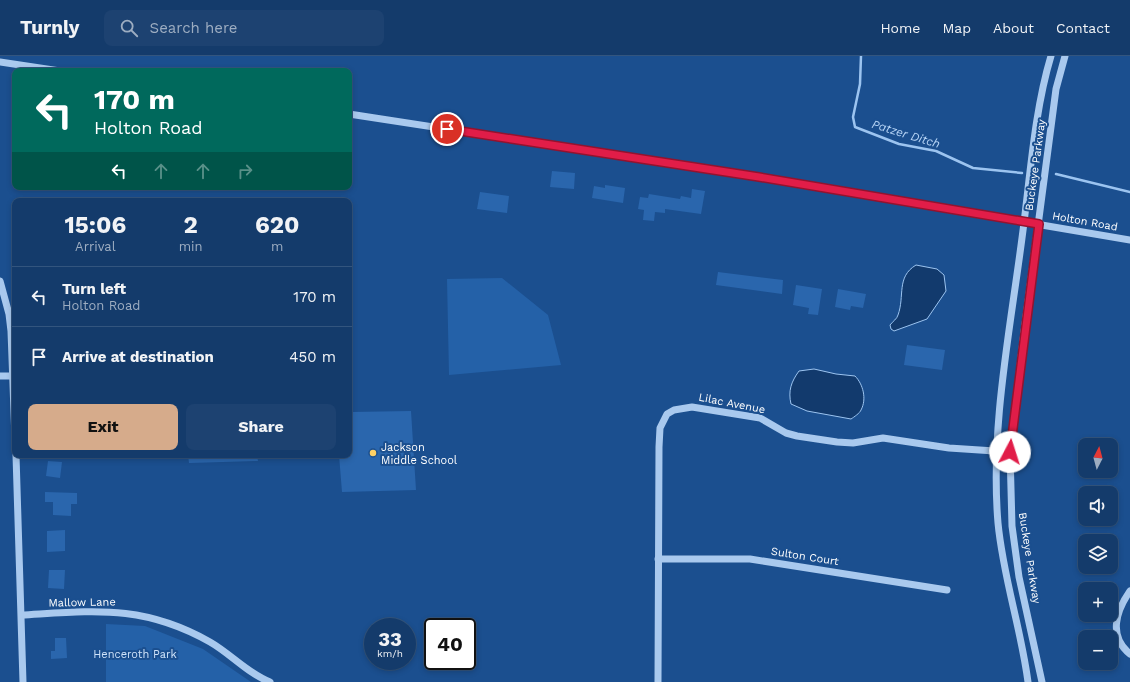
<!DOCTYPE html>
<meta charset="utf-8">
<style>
:root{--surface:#143b6b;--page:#1d4271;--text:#f1f3f6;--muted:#9dadc1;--line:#33557e;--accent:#d6ab8b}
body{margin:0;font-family:"Work Sans",sans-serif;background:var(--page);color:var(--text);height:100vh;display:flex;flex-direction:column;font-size:15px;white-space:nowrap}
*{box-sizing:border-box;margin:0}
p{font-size:13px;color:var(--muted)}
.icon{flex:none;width:22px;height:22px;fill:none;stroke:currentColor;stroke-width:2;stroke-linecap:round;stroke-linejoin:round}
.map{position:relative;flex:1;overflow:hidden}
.drawer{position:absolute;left:12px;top:142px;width:340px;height:260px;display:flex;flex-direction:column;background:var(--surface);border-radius:8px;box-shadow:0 2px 6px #0003,0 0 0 1px var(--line)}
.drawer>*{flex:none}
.hud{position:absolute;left:12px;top:12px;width:340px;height:122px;border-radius:8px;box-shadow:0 2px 6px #0003,0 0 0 1px var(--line);background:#00695c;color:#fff;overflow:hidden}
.needle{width:26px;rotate:6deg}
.controls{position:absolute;left:1078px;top:382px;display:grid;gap:8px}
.controls a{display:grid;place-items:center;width:40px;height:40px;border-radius:8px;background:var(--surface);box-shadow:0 2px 6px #0003,0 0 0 1px var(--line);font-size:20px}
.speed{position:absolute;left:364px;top:562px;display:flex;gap:8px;font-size:20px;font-weight:700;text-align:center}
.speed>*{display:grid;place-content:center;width:52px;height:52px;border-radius:50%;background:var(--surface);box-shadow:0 2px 6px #0003,0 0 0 1px var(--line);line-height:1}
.speed small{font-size:10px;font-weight:400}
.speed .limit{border:2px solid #111;border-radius:6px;background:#fff;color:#111}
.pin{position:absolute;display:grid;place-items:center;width:34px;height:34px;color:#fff;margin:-17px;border:2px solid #fff;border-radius:50%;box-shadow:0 1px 4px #0007}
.me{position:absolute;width:44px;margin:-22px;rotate:5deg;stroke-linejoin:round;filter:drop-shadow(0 0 3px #0008)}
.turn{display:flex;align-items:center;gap:14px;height:84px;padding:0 16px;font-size:18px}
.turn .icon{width:52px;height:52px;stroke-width:2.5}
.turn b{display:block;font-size:28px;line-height:34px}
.lanes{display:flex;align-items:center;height:38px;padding:0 16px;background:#0003;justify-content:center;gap:20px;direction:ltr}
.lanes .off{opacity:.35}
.eta{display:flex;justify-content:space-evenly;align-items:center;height:68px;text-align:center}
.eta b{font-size:24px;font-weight:700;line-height:28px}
.primary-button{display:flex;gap:8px;margin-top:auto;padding:8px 16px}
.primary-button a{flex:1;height:46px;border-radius:8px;background:var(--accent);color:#111;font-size:16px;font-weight:700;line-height:46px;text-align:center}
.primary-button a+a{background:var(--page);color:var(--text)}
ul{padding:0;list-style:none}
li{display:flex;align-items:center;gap:12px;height:60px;padding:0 16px;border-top:1px solid var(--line)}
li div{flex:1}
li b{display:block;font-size:15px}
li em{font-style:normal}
header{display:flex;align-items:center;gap:24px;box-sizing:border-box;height:56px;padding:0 20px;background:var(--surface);border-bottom:1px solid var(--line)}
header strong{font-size:19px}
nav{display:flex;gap:22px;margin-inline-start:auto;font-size:14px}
.search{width:280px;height:36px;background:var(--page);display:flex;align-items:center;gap:10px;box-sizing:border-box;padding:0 14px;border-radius:8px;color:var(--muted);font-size:15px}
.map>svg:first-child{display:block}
.green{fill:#2461a8}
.water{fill:#123a6d;stroke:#9cc4f0}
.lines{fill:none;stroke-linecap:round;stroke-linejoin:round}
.stream{stroke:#9cc4f0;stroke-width:2.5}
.building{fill:#2a66ad}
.minor{stroke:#a9c9ee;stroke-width:7}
.route-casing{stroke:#92132f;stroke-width:10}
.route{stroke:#e11d48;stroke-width:7}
.poi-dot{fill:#ffd166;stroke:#1b4f8f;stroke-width:1.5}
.labels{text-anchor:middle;stroke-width:4;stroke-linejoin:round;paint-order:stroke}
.street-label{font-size:11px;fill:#fff;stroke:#1b4f8f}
.poi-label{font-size:11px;fill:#fff;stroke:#1b4f8f;text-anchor:start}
.park-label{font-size:11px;fill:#cfe3fa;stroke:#1b4f8f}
.water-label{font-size:12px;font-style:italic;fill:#b5d3f5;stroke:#1b4f8f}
</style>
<header>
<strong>Turnly</strong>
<div class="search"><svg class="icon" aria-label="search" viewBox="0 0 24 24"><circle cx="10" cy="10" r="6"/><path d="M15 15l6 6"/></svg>Search here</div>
<nav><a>Home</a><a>Map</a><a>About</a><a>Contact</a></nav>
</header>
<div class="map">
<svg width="1130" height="626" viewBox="0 0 1130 626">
<rect width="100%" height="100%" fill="#1b4f8f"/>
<path class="green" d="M 502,222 L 548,259 L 561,309 L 449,319 L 447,223 Z
M 106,568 L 145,570 L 203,593 L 251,626 L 106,626 Z"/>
<path class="water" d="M 916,209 L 937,213 L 944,219 L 946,235 L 927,263 L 894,275 L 891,273 L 890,269 C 893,265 897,263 898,259 C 905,240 896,221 916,209 Z
M 814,313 L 836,318 L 855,320 C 863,328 867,343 861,354 C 860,357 854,361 851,363 L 807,355 L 791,348 C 788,335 791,326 799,315 Z"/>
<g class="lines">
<path class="stream" d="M 861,0 L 860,28 L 853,61 L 855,71 L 899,88 L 936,95 L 973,112 L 1022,117
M 1056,118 L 1130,136"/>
</g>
<path class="building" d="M 552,115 L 575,117 L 574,133 L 550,131 Z
M 605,129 L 625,132 L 623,147 L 592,142 L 594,130 L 605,132 Z
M 692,133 L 705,135 L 701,158 L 665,153 L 665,157 L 655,156 L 654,165 L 643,164 L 644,154 L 638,153 L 640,141 L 648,142 L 649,138 L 680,143 L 681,140 L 691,142 Z
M 480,136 L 509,140 L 507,157 L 477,153 Z
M 718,216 L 783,224 L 782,238 L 716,229 Z
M 796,229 L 822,233 L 818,259 L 808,258 L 809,252 L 793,249 Z
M 838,233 L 866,238 L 863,252 L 851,250 L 850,254 L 835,251 Z
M 907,289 L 945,294 L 942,314 L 904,309 Z
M 411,355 L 416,434 L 342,436 L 339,399 L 349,399 L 349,367 L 351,367 L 351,356 Z
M 188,399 L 257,399 L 258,405 L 189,407 Z
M 48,405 L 62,406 L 60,422 L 46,420 Z
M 45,436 L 77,437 L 77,448 L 71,448 L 71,460 L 53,459 L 53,446 L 45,446 Z
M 65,474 L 65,495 L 47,496 L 47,475 Z
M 49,514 L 65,514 L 64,533 L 48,532 Z
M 55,582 L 66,582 L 67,602 L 51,603 L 51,595 L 55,595 Z"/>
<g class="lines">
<path class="minor" d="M 0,6 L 60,15
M 349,58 L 759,121 L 1130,184
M 0,225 L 9,258 L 11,275 L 15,383
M 0,320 L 13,320
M 16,399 L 23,626
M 658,503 L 750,503 L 947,534
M 1130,535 C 1116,555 1108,580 1130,598
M 21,559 C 94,555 143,548 210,586 C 231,598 247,617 270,626
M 658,626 L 659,391 L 660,372 L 667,358 L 674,354 L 692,351 L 760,362 L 786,377 L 797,380 L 837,386 L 853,387 L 883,382 L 949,392 L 1010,396
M 1028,626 C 1021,572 1003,521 998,467 C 990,373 1010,275 1022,182 C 1030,124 1034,56 1051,0
M 1042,626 L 1019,521 L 1012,470 L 1010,396 L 1024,276 L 1056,33 L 1065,0"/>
</g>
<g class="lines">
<defs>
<path id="route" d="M 447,73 L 759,121 L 1039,168 L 1010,396"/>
</defs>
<use href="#route" class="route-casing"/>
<use href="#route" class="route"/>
</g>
<circle class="poi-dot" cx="373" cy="397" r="4"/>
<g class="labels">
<g class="street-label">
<text transform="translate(1035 109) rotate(-82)" y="4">Buckeye Parkway</text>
<text transform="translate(1085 165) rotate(10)" y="4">Holton Road</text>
<text transform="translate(732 347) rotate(11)" y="4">Lilac Avenue</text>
<text transform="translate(805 500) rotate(9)" y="4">Sulton Court</text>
<text transform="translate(1030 502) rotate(81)" y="4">Buckeye Parkway</text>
<text transform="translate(82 546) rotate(-1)" y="4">Mallow Lane</text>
</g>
<g class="poi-label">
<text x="381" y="395">Jackson<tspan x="381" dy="13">Middle School</tspan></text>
</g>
<g class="park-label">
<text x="135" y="602">Henceroth Park</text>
</g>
<g class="water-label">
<text transform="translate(906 78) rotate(17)" y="4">Patzer Ditch</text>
</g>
</g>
</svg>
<div class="controls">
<a><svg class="needle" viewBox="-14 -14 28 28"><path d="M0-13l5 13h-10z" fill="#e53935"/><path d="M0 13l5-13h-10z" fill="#9dadc1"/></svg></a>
<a><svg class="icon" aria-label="sound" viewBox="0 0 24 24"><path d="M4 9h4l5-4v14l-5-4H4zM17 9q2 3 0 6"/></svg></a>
<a><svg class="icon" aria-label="layers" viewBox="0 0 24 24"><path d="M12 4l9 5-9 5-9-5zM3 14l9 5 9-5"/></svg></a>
<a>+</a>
<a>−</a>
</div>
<div class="speed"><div>33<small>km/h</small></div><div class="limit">40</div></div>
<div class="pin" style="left:447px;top:73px;background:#d93025"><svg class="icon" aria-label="arrive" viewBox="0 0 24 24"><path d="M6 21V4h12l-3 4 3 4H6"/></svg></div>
<svg class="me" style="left:1010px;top:396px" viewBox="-20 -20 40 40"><circle r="19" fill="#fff"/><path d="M0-13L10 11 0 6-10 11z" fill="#e11d48"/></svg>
<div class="hud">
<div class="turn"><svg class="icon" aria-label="left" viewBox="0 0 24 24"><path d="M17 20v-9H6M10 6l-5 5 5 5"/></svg><div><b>170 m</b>Holton Road</div></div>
<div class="lanes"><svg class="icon" aria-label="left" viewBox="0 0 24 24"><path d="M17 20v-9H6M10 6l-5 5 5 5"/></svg><svg class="icon off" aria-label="ahead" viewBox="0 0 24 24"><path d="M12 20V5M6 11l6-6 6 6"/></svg><svg class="icon off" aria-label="ahead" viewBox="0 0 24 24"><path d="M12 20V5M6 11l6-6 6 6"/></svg><svg class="icon off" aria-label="right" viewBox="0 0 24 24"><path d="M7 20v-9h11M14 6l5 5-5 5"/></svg></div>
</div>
<section class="drawer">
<div class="eta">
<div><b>15:06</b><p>Arrival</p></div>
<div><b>2</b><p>min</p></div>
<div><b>620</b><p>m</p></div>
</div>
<ul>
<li><svg class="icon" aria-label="left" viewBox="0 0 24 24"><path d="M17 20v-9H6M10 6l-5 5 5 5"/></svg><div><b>Turn left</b><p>Holton Road</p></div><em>170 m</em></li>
<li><svg class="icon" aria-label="arrive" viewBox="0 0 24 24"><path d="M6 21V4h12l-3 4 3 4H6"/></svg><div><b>Arrive at destination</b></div><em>450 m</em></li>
</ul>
<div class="primary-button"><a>Exit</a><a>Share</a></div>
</section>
</div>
